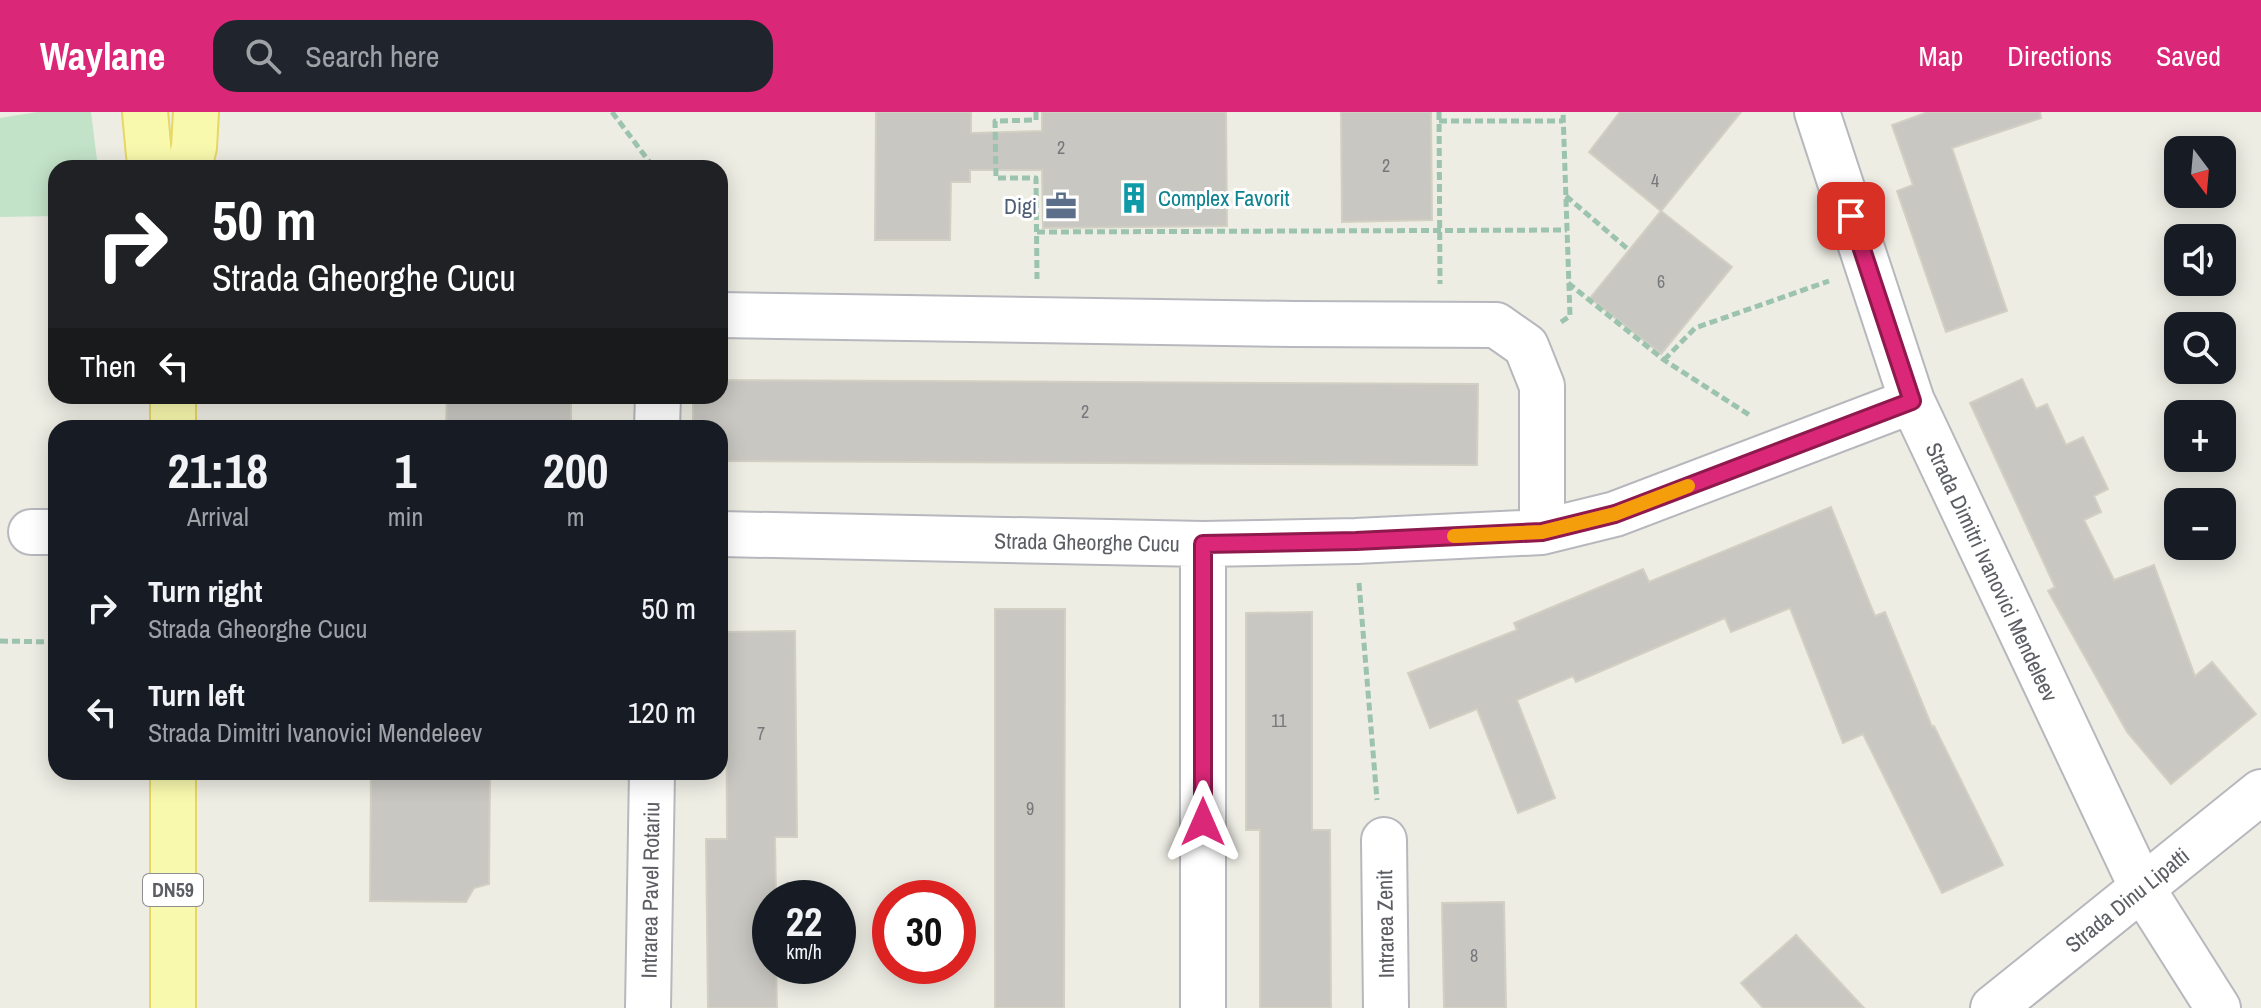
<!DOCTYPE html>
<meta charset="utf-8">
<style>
:root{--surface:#171b24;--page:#20242c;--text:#f1f3f6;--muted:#9ea1a6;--accent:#db2777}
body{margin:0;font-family:"Archivo Narrow",sans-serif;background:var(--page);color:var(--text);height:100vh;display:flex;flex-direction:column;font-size:30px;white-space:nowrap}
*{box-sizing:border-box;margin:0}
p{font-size:26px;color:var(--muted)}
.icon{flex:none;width:44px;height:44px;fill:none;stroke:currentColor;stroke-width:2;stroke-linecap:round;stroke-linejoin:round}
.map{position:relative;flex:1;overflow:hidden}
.sheet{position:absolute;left:48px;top:308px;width:680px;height:360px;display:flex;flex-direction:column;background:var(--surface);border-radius:24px;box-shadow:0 4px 20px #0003}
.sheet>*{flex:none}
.banner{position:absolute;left:48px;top:48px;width:680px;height:244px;border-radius:24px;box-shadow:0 4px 20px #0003;background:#202124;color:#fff;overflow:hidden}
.needle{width:52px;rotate:164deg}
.fabs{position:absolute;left:2164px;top:24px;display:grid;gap:16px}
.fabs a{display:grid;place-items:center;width:72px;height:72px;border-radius:16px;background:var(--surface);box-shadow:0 4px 20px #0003;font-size:40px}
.speed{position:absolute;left:752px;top:768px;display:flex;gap:16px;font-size:40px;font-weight:700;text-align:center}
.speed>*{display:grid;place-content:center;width:104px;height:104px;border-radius:50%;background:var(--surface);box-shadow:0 4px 20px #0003;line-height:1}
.speed small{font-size:20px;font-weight:400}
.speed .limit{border:12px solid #d22;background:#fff;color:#111}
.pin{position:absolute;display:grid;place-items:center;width:68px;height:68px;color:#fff;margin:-34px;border-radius:16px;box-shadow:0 4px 12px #0006}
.me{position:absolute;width:88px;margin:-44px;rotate:0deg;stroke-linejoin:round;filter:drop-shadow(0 0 6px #0008)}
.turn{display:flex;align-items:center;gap:28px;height:168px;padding:0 32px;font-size:36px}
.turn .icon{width:104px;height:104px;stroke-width:2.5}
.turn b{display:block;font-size:56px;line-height:68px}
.then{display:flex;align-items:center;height:76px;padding:0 32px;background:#0003;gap:16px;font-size:30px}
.eta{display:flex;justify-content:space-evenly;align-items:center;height:136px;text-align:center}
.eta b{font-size:48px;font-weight:700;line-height:56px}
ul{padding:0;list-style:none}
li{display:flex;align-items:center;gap:24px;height:104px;padding:0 32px}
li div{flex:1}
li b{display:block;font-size:30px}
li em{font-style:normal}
header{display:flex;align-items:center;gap:48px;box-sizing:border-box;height:112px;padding:0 40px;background:var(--accent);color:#fff}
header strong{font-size:38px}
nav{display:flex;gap:44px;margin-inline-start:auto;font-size:28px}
.search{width:560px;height:72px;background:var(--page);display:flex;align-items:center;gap:20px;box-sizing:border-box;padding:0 28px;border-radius:24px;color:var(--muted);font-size:30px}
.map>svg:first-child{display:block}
.green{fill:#c3e3c8}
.building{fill:#c9c7c2;stroke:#d2d0c3;stroke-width:2}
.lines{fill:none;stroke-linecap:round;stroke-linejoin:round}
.minor-casing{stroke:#b7b8bd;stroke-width:48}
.major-casing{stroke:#e7d764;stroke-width:48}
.path{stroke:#9cc3ae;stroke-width:5;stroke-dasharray:8 4;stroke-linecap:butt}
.minor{stroke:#fff;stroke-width:44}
.major{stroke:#f9f9ae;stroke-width:44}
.route-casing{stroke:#8e194d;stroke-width:20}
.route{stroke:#db2777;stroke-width:14}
.slow{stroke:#f59e0b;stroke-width:14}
.labels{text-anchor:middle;stroke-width:6;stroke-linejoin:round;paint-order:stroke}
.number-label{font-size:18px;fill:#77787c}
.shield{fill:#fff;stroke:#8d8e92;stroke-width:2}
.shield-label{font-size:20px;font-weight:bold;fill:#5c5e64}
.culture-label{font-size:22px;fill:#0d838f;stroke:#fff;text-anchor:start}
.service-label{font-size:22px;fill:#4e5e75;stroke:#fff;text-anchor:end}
.street-label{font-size:22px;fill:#5c5e64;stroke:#fff}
</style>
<header>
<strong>Waylane</strong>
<div class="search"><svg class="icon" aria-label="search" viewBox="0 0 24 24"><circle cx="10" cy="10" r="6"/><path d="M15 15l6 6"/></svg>Search here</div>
<nav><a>Map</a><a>Directions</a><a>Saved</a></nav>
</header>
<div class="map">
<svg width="2261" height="896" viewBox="0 0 2261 896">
<rect width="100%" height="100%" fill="#eeede4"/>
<path class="green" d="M 37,0 L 91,0 L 98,56 L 56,56 L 56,104 L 0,105 L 0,6 Z"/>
<path class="building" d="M 876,0 L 971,0 L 971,21 L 1042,19 L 1042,0 L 1226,0 L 1227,114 L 1043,116 L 1042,58 L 970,58 L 970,70 L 951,70 L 950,128 L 875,128 Z
M 1341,0 L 1431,0 L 1432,108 L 1342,110 Z
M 1620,0 L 1741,0 L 1661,99 L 1589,40 Z
M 1928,0 L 2040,0 L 2041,6 L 1952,36 L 2007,199 L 1946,220 L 1897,79 L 1913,73 L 1892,13 Z
M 1661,99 L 1732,155 L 1661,242 L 1590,186 Z
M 2022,267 L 2036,297 L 2047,292 L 2066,333 L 2083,325 L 2108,377 L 2094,384 L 2101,400 L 2084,408 L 2114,468 L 2154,453 L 2195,564 L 2212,550 L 2256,602 L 2171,672 L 2127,620 L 2048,479 L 2055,475 L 1970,291 Z
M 720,268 L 1478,272 L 1477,353 L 720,349 L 720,316 L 693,316 L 693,284 L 720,284 Z
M 447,284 L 571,284 L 571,316 L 446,316 Z
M 1831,395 L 1875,504 L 1885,500 L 1932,615 L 1934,614 L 2003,753 L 1942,781 L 1863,622 L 1843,631 L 1790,496 L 1731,520 L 1725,506 L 1576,570 L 1573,564 L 1517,588 L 1555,686 L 1518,701 L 1477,597 L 1430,616 L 1408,561 L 1517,518 L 1514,511 L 1643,457 L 1649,470 Z
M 995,497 L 1065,497 L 1064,896 L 995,896 Z
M 1312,500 L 1312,718 L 1330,718 L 1331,896 L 1260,896 L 1260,718 L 1246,718 L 1246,501 Z
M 795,519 L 797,725 L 775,725 L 776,786 L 770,786 L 770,854 L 776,854 L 777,896 L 708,896 L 706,727 L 727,727 L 726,520 Z
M 371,660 L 490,660 L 489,772 L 474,776 L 466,790 L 370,789 Z
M 1504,790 L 1506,896 L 1444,896 L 1442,791 Z
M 1796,823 L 1864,896 L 1763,896 L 1741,871 Z"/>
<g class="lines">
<defs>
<path id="minor" d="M 1817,0 L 1912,289 L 2142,776 L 2218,896
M 720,203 L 1294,212 L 1496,213 L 1526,234 L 1542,274 L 1542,420
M 657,316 L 658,284
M 31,420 L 56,420
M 720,422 L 1203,432 L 1356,429 L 1542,420 L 1615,402 L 1912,289
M 1203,432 L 1203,896
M 1384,728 L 1386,896
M 648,896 L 652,660
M 1993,896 L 2261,680"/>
<path id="major" d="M 145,0 L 149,43 L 153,56
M 189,56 L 194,35 L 196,0
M 173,316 L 173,284
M 173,660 L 173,896"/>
</defs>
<use href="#minor" class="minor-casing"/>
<use href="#major" class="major-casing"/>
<path class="path" d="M 612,0 L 654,56
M 1036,0 L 1036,8 L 995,9 L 996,66 L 1036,66 L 1037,167
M 1439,0 L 1440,172
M 1439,9 L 1563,9
M 1566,84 L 1629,138
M 1037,120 L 1567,118
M 1568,171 L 1664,248 L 1751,304
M 1561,210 L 1570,204 L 1563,0
M 1664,248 L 1695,216 L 1829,169
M 1359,471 L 1377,688
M 0,529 L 56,530"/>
<use href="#minor" class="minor"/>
<use href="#major" class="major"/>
</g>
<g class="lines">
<defs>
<path id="route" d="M 1203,710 L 1203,432 L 1356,429 L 1542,420 L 1615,402 L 1912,289 L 1851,104"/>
</defs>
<use href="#route" class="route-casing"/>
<use href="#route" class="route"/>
<path class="slow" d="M 1454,424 L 1542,420 L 1615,402 L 1688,374"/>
</g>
<defs>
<symbol id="building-bare" viewBox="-9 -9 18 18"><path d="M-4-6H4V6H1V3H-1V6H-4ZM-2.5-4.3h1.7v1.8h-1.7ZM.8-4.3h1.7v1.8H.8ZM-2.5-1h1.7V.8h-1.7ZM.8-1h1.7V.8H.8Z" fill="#0f9aa8" stroke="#fff" stroke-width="2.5" paint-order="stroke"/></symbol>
<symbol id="office-bare" viewBox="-9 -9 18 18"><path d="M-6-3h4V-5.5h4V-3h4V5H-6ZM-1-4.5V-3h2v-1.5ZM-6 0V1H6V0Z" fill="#5c6f8a" stroke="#fff" stroke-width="2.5" paint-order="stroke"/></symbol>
</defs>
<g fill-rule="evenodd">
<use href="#building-bare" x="1112" y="64" width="44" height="44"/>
<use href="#office-bare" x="1039" y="72" width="44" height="44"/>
</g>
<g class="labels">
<g class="number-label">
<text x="1061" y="42">2</text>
<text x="1386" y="60">2</text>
<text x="1655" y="75">4</text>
<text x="1661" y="176">6</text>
<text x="1085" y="306">2</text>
<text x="1279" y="615">11</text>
<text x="761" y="628">7</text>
<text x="1030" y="703">9</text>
<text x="1474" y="850">8</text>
</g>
<rect class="shield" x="143" y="762" width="60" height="32" rx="6"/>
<g class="shield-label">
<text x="173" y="785">DN59</text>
</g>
<g class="culture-label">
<text x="1158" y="94">Complex Favorit</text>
</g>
<g class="service-label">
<text x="1037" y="102">Digi</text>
</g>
<g class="street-label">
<text transform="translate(1087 430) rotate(1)" y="8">Strada Gheorghe Cucu</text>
<text transform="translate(1992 460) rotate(65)" y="8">Strada Dimitri Ivanovici Mendeleev</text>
<text transform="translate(650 778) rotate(-89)" y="8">Intrarea Pavel Rotariu</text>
<text transform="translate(2127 788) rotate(-39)" y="8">Strada Dinu Lipatti</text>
<text transform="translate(1385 812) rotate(-91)" y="8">Intrarea Zenit</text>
</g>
</g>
</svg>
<div class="fabs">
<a><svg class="needle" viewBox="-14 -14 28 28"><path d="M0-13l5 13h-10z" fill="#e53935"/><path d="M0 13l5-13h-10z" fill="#9ea1a6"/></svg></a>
<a><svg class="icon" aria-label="sound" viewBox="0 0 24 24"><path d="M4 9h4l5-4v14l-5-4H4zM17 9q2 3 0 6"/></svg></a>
<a><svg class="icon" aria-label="search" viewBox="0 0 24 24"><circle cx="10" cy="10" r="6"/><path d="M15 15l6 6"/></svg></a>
<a>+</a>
<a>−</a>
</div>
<div class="speed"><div>22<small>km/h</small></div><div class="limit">30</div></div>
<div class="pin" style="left:1851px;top:104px;background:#d93025"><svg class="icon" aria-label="arrive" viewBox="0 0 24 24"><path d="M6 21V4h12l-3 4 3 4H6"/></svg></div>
<svg class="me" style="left:1203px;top:710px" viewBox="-20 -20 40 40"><path d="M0-17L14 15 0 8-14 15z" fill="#db2777" stroke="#fff" stroke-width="4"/></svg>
<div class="banner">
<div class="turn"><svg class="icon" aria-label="right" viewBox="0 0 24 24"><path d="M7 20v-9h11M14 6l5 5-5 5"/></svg><div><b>50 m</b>Strada Gheorghe Cucu</div></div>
<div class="then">Then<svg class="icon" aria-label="left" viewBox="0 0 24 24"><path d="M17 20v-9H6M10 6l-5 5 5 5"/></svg></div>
</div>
<section class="sheet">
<div class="eta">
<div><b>21:18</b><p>Arrival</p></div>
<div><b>1</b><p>min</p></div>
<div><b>200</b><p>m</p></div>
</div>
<ul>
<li><svg class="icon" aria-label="right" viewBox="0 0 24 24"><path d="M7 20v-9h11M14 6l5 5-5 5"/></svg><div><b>Turn right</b><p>Strada Gheorghe Cucu</p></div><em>50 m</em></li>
<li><svg class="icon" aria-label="left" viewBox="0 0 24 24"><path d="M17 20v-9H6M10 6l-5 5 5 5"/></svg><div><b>Turn left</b><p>Strada Dimitri Ivanovici Mendeleev</p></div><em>120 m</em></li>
</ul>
</section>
</div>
